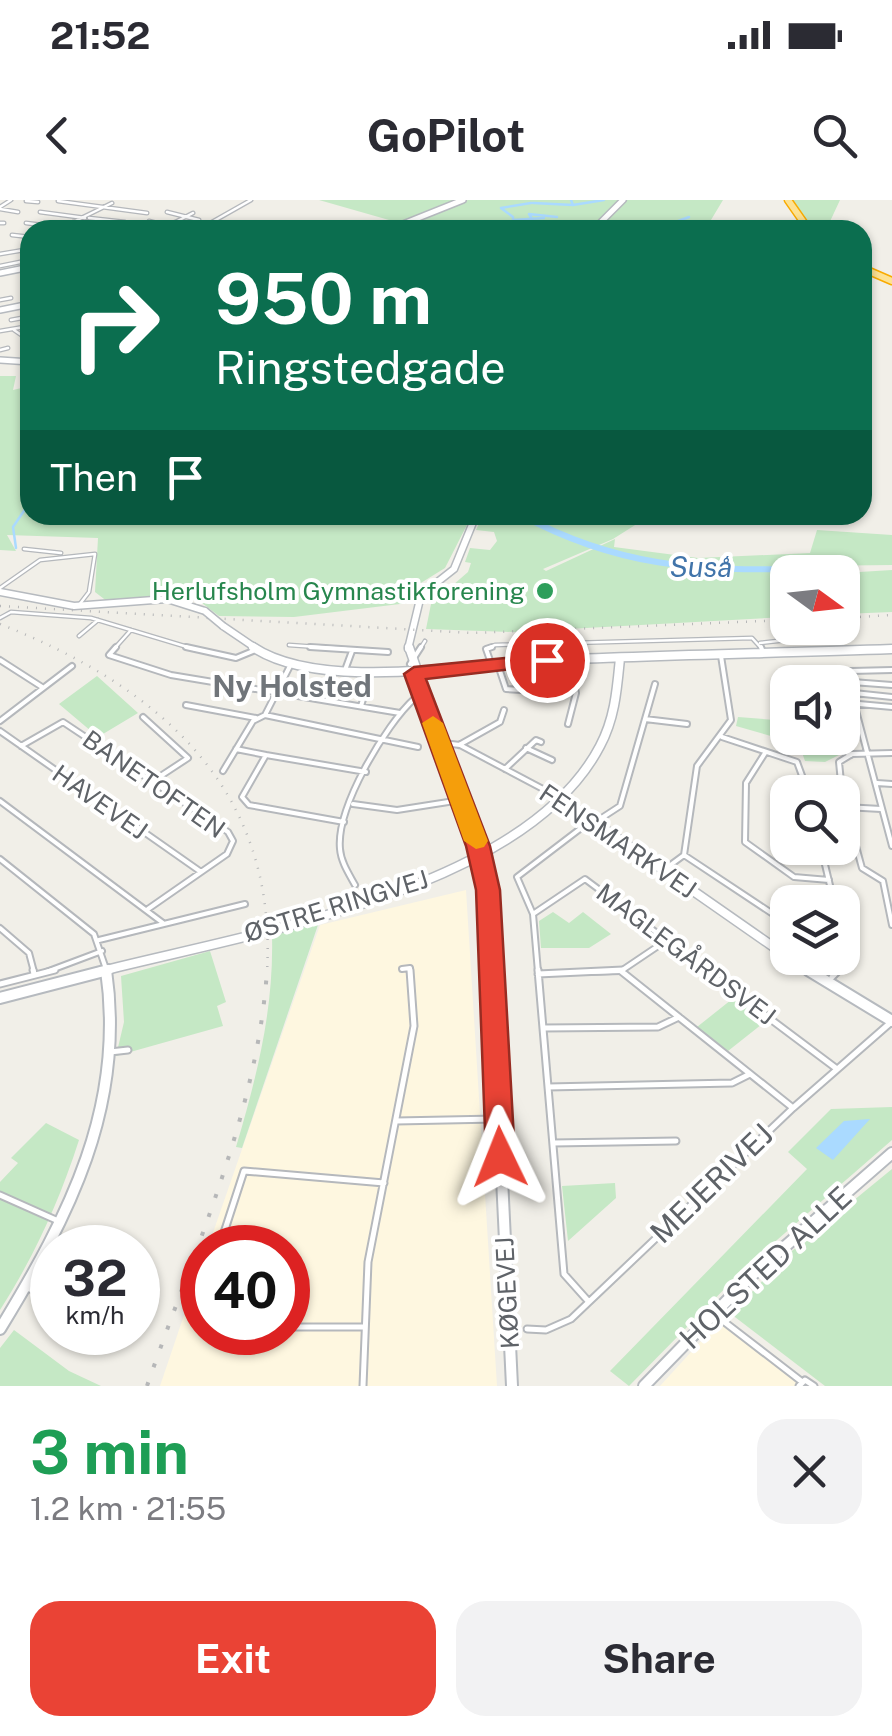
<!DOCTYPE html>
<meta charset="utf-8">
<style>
:root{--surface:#fff;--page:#f2f2f3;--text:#2b2b33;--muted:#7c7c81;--accent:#ea4335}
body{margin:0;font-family:"Public Sans",sans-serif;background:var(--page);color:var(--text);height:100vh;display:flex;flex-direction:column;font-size:38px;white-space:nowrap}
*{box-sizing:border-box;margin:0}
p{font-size:32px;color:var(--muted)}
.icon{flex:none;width:55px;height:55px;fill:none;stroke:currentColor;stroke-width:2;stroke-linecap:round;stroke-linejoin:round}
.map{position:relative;height:1186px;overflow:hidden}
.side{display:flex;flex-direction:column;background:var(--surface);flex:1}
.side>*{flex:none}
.guide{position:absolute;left:20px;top:20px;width:852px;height:305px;border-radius:30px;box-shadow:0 2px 8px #0004;background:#0b6e4f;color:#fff;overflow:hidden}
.needle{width:65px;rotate:105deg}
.controls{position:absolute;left:770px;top:355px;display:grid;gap:20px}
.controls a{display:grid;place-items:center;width:90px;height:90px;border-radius:20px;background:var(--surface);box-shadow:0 2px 8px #0004;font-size:50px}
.speed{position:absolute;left:30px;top:1025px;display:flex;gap:20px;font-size:50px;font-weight:700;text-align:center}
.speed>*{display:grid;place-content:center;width:130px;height:130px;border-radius:50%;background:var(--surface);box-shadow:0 2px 8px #0004;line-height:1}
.speed small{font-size:25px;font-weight:400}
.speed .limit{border:15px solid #d22;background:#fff;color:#111}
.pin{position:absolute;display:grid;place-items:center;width:85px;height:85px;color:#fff;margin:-42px;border:5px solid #fff;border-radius:50%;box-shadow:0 2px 10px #0007}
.me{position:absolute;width:110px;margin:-55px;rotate:358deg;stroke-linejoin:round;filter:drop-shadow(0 0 8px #0008)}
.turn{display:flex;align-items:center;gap:35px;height:210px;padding:0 30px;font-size:45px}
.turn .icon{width:130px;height:130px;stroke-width:2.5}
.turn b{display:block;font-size:70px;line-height:85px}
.then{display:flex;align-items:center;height:95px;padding:0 30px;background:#0003;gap:20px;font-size:38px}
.round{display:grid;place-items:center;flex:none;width:105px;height:105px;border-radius:30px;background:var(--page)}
.headline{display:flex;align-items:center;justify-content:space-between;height:170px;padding:0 30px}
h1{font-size:60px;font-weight:700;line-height:75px;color:#1e9e55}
.action{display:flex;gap:20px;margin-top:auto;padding:20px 30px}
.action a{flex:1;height:115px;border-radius:30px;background:var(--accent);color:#fff;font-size:40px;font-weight:700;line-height:115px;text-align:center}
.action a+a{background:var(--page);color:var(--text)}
.status{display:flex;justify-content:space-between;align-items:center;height:70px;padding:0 50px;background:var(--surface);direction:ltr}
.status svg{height:28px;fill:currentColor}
header{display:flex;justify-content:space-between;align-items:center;height:130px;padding:0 30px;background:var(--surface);font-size:45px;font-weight:700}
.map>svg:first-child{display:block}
.commercial{fill:#fef7e0}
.green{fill:#c5e8c5}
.water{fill:#aadaff}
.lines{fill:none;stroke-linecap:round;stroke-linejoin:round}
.stream{stroke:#aadaff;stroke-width:2.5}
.river{stroke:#aadaff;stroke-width:6}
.street-far2-casing{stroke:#b5b8bc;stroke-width:5}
.street-far1-casing{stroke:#b5b8bc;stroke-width:8}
.street-casing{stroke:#b5b8bc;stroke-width:9}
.secondary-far3-casing{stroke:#b6babf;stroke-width:8}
.secondary-far2-casing{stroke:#b6babf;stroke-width:9}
.secondary-far1-casing{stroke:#b6babf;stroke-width:11}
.secondary-casing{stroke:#b6babf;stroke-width:14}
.highway-casing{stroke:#f9ab00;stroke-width:9}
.street-far2{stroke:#fff;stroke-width:2.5}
.street-far1{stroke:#fff;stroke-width:4}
.street{stroke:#fff;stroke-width:5}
.secondary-far3{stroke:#fff;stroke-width:5}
.secondary-far2{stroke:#fff;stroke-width:6}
.secondary-far1{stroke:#fff;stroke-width:8}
.secondary{stroke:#fff;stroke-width:10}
.highway{stroke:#fde293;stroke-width:6}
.rail-far1{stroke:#b6b7b8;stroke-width:2.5;stroke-dasharray:1 8;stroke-linecap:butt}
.rail{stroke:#b6b7b8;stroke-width:4;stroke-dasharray:4 16;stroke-linecap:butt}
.secondary-bridge-casing{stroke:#b6babf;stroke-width:9;stroke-linecap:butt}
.secondary-bridge{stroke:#fff;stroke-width:6}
.route{fill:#ea4335;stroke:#982c22;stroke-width:2.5}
.slow{fill:#f59e0b}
.leisure-dot{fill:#2e9e5b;stroke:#fff;stroke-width:4}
.labels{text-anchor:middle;stroke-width:8;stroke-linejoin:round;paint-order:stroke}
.leisure-label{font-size:25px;fill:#27864d;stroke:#fff;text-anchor:end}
.street-label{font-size:25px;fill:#5f6368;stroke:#fff}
.water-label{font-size:28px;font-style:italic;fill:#4174aa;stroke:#fff}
.quarter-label{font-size:30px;font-weight:bold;fill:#70757a;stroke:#fff}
.near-street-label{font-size:30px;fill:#5f6368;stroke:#fff}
</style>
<div class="status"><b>21:52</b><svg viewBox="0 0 49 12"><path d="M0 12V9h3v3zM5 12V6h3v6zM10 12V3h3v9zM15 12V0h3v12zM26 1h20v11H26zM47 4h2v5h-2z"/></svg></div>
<header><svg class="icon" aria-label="back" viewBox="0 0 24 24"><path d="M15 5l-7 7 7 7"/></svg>GoPilot<svg class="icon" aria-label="search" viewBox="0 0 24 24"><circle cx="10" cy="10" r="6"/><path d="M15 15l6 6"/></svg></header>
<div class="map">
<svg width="892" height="1186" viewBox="0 0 892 1186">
<rect width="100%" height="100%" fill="#f1efe8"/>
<path class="commercial" d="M 466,690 L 497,1186 L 160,1186 L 202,1062 L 202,1132 L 288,1132 L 288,1048 L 208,1047 L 320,725 Z
M 724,1116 L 813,1186 L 660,1186 Z"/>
<path class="green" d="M 319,0 L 460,0 L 403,24 Z
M 468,0 L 620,0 L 589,30 L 415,30 L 418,27 L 412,25 Z
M 626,0 L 723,0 L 705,30 L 595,30 Z
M 789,0 L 840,0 L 826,30 L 811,30 Z
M 0,176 L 16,176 L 13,190 L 30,186 L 30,315 L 472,315 L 445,368 L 416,386 L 408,403 L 294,417 L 219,416 L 198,400 L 178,395 L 108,402 L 95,392 L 98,338 L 7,335 L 16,351 L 0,350 Z
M 483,315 L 651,315 L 613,339 L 543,369 L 546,371 L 615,339 L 614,347 L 698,358 L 810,353 L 817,330 L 892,335 L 892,365 L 808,366 L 797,368 L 836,372 L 788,372 L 787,417 L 513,432 L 426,429 L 431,404 L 468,372 L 471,363 L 465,362 L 470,348 L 490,350 L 497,341 L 494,332 L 476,330 Z
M 892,370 L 892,412 L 843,414 L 843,373 Z
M 97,476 L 138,513 L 98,537 L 59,504 Z
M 738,517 L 787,521 L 788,538 L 819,538 L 822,548 L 845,552 L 825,562 L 805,561 L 799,544 L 736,526 Z
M 553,712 L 569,723 L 583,712 L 611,734 L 589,748 L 541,748 L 539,721 Z
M 319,722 L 242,948 L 236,947 C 257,876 274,809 272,735 Z
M 210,751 L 226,802 L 217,806 L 223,826 L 116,856 L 124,822 L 121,776 Z
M 736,796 L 767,820 L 728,851 L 697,827 Z
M 892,907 L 892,940 L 746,1067 L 629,1186 L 610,1171 L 807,969 L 788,952 L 831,909 Z
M 46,923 L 79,940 C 59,1002 35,1055 0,1110 L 0,982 L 18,963 L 11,958 Z
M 892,969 L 892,1186 L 825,1186 L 731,1114 L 787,1055 Z
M 615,983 L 616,998 L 568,1041 L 562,986 Z
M 14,1130 L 69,1171 L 101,1186 L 0,1186 L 0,1148 Z"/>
<path class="water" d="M 870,919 L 833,960 L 816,948 L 844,921 Z"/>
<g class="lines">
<path class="stream" d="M 533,3 L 573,5 L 571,0
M 573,5 L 604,0
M 501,8 L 531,3
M 501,8 L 513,17 L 514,30
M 532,19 L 529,14 L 557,17
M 514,20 L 544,18
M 665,26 L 689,17
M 16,348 L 13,327 L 30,302"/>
<path class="river" d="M 521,315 C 618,367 696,371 803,369"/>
<defs>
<path id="street-far2" d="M 26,1 L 38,2
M 58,1 L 147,13
M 0,7 L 11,0
M 0,9 L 18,12
M 40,12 L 85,18
M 167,12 L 199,20
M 89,18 L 125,22
M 149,21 L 168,26
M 175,22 L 193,26
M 0,23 L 4,23
M 26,23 L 58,27
M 68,27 L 88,30
M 215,29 L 221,28
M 57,30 L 112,3
M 160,30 L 193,13
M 198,30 L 251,0
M 12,35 L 30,37
M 0,54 L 30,49
M 0,66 L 30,60
M 26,81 L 30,80
M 0,100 L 11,98
M 11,120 L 27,117
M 14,130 L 30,141
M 0,131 L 30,126
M 0,150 L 8,148
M 24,349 L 61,353
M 0,388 L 40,360 L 95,354 L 89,392 L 79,405
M 0,418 L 11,412 L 91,418 L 194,449
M 79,436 L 98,420
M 760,443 L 813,437
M 289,445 L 346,449
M 114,449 L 131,430
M 420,449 L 425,441
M 486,449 L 495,445 L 752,438 L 762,449"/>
<path id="street-far1" d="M 116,447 L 109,455 L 171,475 L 400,513
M 186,447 L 236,458 L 253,451
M 310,447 L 388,452
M 492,447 L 486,449 L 492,466
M 761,447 L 763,452
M 568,459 L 576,493 L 568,524
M 0,460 L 42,487
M 410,464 L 421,447
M 498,465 L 506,489 L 521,490
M 818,469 L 847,471
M 345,470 L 352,451
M 846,471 L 848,503 L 892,507
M 852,482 L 892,485
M 854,493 L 892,497
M 854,503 L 892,646
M 855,503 L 851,471 L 892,470
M 186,505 L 256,518
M 361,506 L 371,473
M 265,515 L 418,547
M 143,517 L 188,558 L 153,581
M 645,519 L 687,524
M 0,521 L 72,466
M 0,531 L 201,672
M 722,537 L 797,562 L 808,592
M 830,542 L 851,555
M 443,543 L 460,545 L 560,598
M 459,545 L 500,522 L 504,510
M 21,546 L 63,522 L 228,632 L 233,641 L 227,654 L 148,709
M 526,548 L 552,560
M 236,549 L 266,555
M 765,553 L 746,583 L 745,642 L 794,677 L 829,680
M 505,569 L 536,540 L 541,542
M 223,571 L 253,521 L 265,515 L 291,464
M 877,583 L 892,584
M 842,592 L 839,562 L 852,554 L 892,553
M 842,595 L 862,668 L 883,681 L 892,725
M 0,601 L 163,723
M 353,604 L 397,610 L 461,600
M 845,607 L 881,609
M 597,621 L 620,606 L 655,484
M 344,622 L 249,605 L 242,597 L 266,555 L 366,572
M 821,648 L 834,702
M 684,655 L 788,724
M 0,659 L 94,734 L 105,766
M 665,669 L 684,655 L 697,566 L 731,520 L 721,456
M 355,685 C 349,674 341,662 340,649 C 336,608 385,525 415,498
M 533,714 L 585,679 L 709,772
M 0,728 L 29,753 L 34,772
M 99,740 L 245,704
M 842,744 L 842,753
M 402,769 L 410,768 L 410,772
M 46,772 L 102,751
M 538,772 L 533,714 L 517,677 L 589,622
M 587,772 L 621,771 L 667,740
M 836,772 L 845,763 L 841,758"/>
<path id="street" d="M 33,770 L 34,774
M 538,770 L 564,1074 L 589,1102
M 705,770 L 837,869
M 621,771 L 793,908
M 538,774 L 623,770
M 832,777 L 839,770
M 0,784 L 55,770
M 543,828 L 658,827 L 679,817
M 110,852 L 128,850
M 548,887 L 732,883 L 750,874
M 396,921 L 496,919
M 553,943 L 676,941
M 0,995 L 56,1020
M 219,1048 L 244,971 L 384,983
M 26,1088 L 52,1095
M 202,1096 L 196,1115 L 202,1115
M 718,1117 L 801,1181
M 288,1127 L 365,1127
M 527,1129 L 546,1130 L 571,1119 L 793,908 L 889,824
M 363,1186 L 368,1062 L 414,826 L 410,770
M 799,1186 L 805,1180 L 814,1186"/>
<path id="secondary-far3" d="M 388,30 L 463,0
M 593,30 L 623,0
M 0,73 L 30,67
M 0,110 L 30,104
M 0,160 L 30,162"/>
<path id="secondary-far2" d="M 0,392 L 74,406 L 167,399 L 205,411
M 223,426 L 257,449
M 408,449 L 421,395 L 454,369 L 476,315"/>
<path id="secondary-far1" d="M 253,447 C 320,492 468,464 547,460 C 662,455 777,453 892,449
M 409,447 L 481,655 L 489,699 L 492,772
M 560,598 L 788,757
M 789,758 L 812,772
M 98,772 C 245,734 524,692 600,546 C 615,518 617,489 620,458"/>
<path id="secondary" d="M 492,770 L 512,1186
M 808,770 L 892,821
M 0,798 L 108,770
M 0,1129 C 69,1016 126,906 106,770
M 644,1186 L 750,1077 L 892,953"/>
<path id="highway" d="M 788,0 L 809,30
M 862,68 L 892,81"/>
</defs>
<use href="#street-far2" class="street-far2-casing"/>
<use href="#street-far1" class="street-far1-casing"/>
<use href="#street" class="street-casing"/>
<use href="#secondary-far3" class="secondary-far3-casing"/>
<use href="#secondary-far2" class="secondary-far2-casing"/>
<use href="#secondary-far1" class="secondary-far1-casing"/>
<use href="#secondary" class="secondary-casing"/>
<use href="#highway" class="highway-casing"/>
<use href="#street-far2" class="street-far2"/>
<use href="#street-far1" class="street-far1"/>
<use href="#street" class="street"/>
<use href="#secondary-far3" class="secondary-far3"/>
<use href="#secondary-far2" class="secondary-far2"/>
<use href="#secondary-far1" class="secondary-far1"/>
<use href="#secondary" class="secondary"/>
<use href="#highway" class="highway"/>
<path class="rail-far1" d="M 0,406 L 472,433 L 788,420
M 842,418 L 892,415
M 0,424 C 157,486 278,587 267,772"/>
<path class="rail" d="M 147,1186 C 193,1052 258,912 267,770"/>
<defs>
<path id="secondary-bridge" d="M 205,411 L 223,426"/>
</defs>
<use href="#secondary-bridge" class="secondary-bridge-casing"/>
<use href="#secondary-bridge" class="secondary-bridge"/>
</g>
<path class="route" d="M 547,454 L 557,460 L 554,464 L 426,479 L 490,646 L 500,690 L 515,957 L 511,966 L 500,970 L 490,966 L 486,957 L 476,690 L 466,646 L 404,474 L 414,467 Z"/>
<path class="slow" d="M 433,516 L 443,523 L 488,641 L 484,647 L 476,649 L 464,641 L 422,523 Z"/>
<circle class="leisure-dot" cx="545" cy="391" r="10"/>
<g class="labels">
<g class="leisure-label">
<text x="525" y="400">Herlufsholm Gymnastikforening</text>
</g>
<g class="street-label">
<text transform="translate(154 584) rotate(35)" y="9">BANETOFTEN</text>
<text transform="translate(100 602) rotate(35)" y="9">HAVEVEJ</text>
<text transform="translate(618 641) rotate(34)" y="9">FENSMARKVEJ</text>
<text transform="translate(336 706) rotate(-17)" y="9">ØSTRE RINGVEJ</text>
<text transform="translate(686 754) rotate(37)" y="9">MAGLEGÅRDSVEJ</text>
<text transform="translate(507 1093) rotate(-93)" y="9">KØGEVEJ</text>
</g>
<g class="water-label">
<text x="701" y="377">Suså</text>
</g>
<g class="quarter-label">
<text x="292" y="497">Ny Holsted</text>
</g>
<g class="near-street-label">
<text transform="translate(712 984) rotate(-44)" y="10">MEJERIVEJ</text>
<text transform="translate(766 1068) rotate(-43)" y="10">HOLSTED ALLE</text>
</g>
</g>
</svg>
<div class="controls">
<a><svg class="needle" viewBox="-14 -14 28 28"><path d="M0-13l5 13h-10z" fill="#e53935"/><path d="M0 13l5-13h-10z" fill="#7c7c81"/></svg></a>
<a><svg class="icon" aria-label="sound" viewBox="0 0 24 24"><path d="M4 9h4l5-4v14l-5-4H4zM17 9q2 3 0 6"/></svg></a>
<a><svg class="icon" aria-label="search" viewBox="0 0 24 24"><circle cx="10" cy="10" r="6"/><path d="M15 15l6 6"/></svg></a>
<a><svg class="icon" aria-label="layers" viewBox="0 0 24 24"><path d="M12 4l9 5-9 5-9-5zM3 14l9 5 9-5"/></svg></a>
</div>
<div class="speed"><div>32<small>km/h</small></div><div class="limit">40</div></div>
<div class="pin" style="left:547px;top:460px;background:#d93025"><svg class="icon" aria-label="arrive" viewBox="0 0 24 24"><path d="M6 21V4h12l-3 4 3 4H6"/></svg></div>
<svg class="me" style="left:500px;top:957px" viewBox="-20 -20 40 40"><path d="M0-17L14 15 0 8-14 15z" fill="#ea4335" stroke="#fff" stroke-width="4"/></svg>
<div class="guide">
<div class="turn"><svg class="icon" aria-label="right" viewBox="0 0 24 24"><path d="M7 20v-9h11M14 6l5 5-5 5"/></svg><div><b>950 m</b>Ringstedgade</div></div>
<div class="then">Then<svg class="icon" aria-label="arrive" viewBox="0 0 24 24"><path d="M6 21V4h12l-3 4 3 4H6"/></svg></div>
</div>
</div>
<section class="side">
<div class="headline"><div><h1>3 min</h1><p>1.2 km · 21:55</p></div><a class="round"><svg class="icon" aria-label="close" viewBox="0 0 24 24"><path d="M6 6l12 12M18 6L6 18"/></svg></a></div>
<div class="action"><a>Exit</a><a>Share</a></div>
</section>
